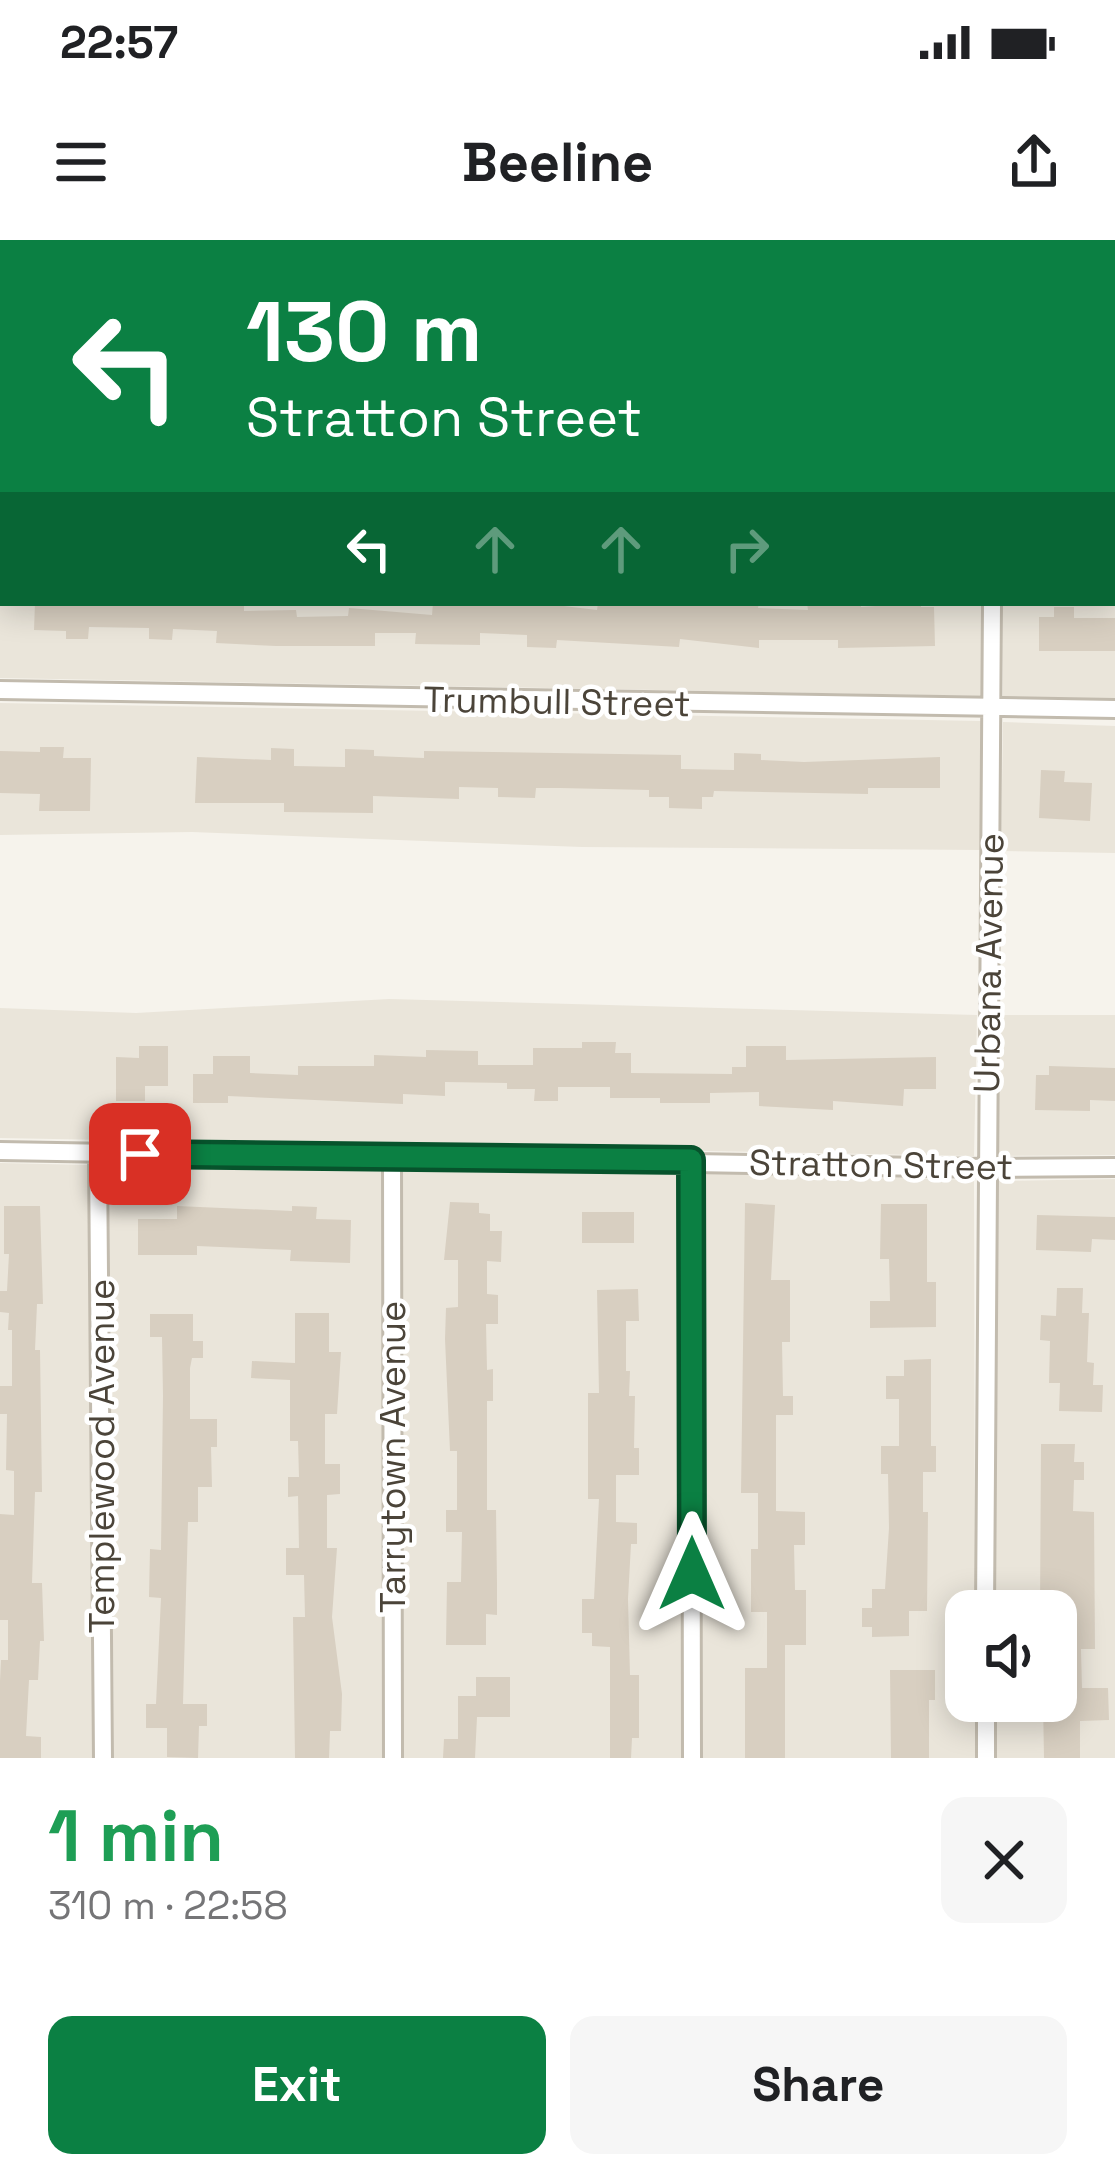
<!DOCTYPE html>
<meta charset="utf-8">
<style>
:root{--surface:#fff;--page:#f6f6f6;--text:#202124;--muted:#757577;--accent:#0b8043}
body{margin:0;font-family:"Space Grotesk",sans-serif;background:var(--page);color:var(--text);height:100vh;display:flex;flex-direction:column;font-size:45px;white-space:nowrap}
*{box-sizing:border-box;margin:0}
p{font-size:39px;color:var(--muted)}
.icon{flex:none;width:66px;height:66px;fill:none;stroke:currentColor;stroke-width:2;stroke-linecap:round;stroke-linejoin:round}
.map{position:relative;height:1518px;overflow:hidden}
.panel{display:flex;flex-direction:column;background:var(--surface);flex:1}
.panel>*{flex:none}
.hud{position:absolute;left:0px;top:0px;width:1116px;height:366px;box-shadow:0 6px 30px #0003;background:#0b8043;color:#fff;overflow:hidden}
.controls{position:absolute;left:945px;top:1350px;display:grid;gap:24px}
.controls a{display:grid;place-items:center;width:132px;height:132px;border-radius:24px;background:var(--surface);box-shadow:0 6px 30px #0003;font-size:60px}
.pin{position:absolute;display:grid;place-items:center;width:102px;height:102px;color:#fff;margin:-51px;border-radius:24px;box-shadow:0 6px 18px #0006}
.me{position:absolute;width:132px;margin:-66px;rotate:0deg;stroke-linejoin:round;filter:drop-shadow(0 0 9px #0008)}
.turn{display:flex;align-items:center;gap:42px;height:252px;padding:0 48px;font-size:54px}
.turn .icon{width:156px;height:156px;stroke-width:2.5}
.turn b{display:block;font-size:84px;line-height:102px}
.lanes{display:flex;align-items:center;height:114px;padding:0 48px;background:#0003;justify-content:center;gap:60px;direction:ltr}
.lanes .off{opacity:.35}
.round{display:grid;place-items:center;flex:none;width:126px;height:126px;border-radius:24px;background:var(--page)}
.head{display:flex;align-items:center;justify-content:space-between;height:204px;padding:0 48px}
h1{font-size:72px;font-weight:700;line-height:90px;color:#1e9e55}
.cta{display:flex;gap:24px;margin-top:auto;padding:24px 48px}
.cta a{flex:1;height:138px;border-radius:24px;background:var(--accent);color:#fff;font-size:48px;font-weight:700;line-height:138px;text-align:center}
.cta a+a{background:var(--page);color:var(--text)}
.status{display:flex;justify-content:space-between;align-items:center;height:84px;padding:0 60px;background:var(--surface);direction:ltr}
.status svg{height:33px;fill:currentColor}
header{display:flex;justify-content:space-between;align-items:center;height:156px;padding:0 48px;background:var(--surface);font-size:54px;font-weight:700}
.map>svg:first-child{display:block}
.residential{fill:#eae5da}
.building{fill:#d8cfc1}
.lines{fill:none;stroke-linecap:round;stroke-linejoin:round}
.minor-casing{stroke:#c2bbae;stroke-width:22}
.minor{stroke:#fff;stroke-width:16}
.route-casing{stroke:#07532c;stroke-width:30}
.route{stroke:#0b8043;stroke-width:21}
.labels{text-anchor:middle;stroke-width:9;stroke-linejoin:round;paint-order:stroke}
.street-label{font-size:36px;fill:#4b4439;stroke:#fff}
</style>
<div class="status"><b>22:57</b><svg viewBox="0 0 49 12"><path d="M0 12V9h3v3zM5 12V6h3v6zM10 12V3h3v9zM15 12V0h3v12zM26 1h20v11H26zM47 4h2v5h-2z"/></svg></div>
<header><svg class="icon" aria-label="menu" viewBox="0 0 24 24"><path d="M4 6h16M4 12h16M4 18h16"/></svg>Beeline<svg class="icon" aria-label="share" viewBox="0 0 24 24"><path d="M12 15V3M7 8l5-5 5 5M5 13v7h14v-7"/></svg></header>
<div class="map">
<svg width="1115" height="1518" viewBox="0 0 1115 1518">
<rect width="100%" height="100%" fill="#f6f3ec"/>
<path class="residential" d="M 0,0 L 976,0 L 976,3 L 3,3 L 3,147 Z
M 997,0 L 1115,0 L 1115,462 L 1003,457 L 1003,363 L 1113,363 L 1113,3 Z
M 0,171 L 3,363 L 981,363 L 982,456 L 0,438 Z
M 0,463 L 982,481 L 980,610 L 582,607 L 192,592 L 0,595 Z
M 1003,482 L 1115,486 L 1115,613 L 1001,611 Z
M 389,759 L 977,775 L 974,916 L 0,898 L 0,768 L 136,773 Z
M 998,775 L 1115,775 L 1115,915 L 996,916 Z
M 0,923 L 88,925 L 93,1518 L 0,1518 Z
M 109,925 L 382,929 L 382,1518 L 114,1518 Z
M 403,929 L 680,932 L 682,1518 L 403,1518 Z
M 702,932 L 974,940 L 975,1371 L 966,1371 L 966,1461 L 975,1461 L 975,1518 L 703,1518 Z
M 1115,939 L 1115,1518 L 996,1518 L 996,1461 L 1056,1461 L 1056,1371 L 996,1371 L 996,941 Z"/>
<path class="building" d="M 35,363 L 220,363 L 244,366 L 244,371 L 296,370 L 297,377 L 348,376 L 349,368 L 432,375 L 433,363 L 539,363 L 597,370 L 598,363 L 759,363 L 758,368 L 808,370 L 807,363 L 861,363 L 861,367 L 921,363 L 921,367 L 934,367 L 935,406 L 838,408 L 838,400 L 759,400 L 759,408 L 680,399 L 679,407 L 557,400 L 556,408 L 527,407 L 527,395 L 480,393 L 480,405 L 415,404 L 416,393 L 375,393 L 375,406 L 276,406 L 216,403 L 217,391 L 173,389 L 172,400 L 149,399 L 149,388 L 89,387 L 88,399 L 66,399 L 66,391 L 34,390 Z
M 1054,367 L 1074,367 L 1074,378 L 1115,378 L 1115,411 L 1039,411 L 1039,377 L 1054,377 Z
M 40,507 L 64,507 L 63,518 L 91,518 L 90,571 L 39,571 L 40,554 L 0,553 L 0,511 L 40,512 Z
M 271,508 L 294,509 L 294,526 L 345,527 L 345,509 L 374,510 L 374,516 L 424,518 L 424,511 L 681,515 L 681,529 L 734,530 L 734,513 L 761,514 L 761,520 L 804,522 L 940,517 L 940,548 L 868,548 L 868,554 L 714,551 L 713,557 L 702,557 L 702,569 L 669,568 L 669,557 L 649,557 L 649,550 L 560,548 L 536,548 L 535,558 L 498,557 L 498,548 L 459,547 L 459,559 L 373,556 L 373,573 L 284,572 L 284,563 L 195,563 L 197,517 L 271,520 Z
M 1041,530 L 1065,531 L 1064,542 L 1092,543 L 1090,581 L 1039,578 Z
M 582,802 L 616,802 L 615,813 L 631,813 L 631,833 L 732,834 L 732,827 L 746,827 L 746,806 L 786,806 L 786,820 L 936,817 L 936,849 L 904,849 L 903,866 L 833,861 L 833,870 L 759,866 L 759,852 L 710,853 L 710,863 L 660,863 L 660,858 L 610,858 L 610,847 L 558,847 L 558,861 L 534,861 L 535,849 L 507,849 L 507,843 L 445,842 L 445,856 L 403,854 L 403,864 L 228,856 L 228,863 L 193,863 L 193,834 L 213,834 L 213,816 L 250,816 L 250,833 L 298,835 L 298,826 L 374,826 L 374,815 L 426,817 L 426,810 L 478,811 L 478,825 L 533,825 L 533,808 L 582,808 Z
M 139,806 L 168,806 L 168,846 L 145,846 L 145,861 L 116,861 L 116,817 L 139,818 Z
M 1049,826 L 1115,828 L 1115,861 L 1090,860 L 1090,871 L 1035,870 L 1036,835 L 1049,835 Z
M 450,962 L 479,963 L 479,973 L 490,974 L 490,991 L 502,991 L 501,1022 L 487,1021 L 487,1054 L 498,1055 L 498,1084 L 486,1084 L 487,1130 L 493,1129 L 493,1161 L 487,1161 L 487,1270 L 496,1270 L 497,1343 L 497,1375 L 486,1374 L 486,1405 L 446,1405 L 447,1342 L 461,1342 L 462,1292 L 446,1292 L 446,1270 L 457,1270 L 457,1211 L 450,1211 L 445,1099 L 446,1068 L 458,1067 L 458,1020 L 444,1020 Z
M 745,963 L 775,965 L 771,1040 L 790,1040 L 790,1102 L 782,1102 L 783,1156 L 793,1156 L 793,1175 L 776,1175 L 776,1271 L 805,1272 L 805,1305 L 794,1305 L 795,1350 L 806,1350 L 806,1405 L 785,1405 L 785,1518 L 745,1518 L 745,1428 L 767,1428 L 767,1372 L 751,1372 L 751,1309 L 758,1309 L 758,1253 L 741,1253 Z
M 881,964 L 927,964 L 927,1042 L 936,1042 L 936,1087 L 870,1088 L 870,1061 L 890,1061 L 889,1019 L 880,1019 Z
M 4,966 L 40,966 L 43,1064 L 37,1064 L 35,1110 L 40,1110 L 42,1252 L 35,1252 L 32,1343 L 42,1343 L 44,1401 L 40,1401 L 38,1440 L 29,1440 L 26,1496 L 41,1497 L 41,1518 L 0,1518 L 0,1441 L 1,1420 L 8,1420 L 8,1380 L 0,1380 L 0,1274 L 14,1275 L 14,1231 L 6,1230 L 7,1174 L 0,1174 L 0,1146 L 12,1146 L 12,1090 L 8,1090 L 9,1073 L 0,1072 L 0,1051 L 7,1051 L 9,1014 L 4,1014 Z
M 177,966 L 292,971 L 292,966 L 317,967 L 316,979 L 351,980 L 350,1023 L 290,1021 L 291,1010 L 197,1006 L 197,1015 L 138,1015 L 138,979 L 177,979 Z
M 582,972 L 634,972 L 634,1003 L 582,1003 Z
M 1037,975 L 1115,977 L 1115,1000 L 1092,999 L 1091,1012 L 1036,1010 Z
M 1057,1048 L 1083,1048 L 1082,1073 L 1089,1073 L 1087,1122 L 1094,1123 L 1093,1145 L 1103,1145 L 1102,1172 L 1059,1171 L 1060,1143 L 1049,1143 L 1050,1101 L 1040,1100 L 1041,1075 L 1056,1076 Z
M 638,1049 L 639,1081 L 626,1081 L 626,1131 L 630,1131 L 629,1156 L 635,1156 L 634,1208 L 639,1208 L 639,1235 L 616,1235 L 616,1282 L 637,1283 L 637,1304 L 631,1304 L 628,1359 L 630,1435 L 639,1435 L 639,1498 L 632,1498 L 631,1518 L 610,1518 L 610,1407 L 592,1406 L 592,1393 L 582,1393 L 582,1359 L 594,1359 L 599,1259 L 588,1259 L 588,1153 L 599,1153 L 597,1050 Z
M 295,1073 L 329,1073 L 329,1112 L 341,1112 L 337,1174 L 325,1174 L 325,1224 L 340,1224 L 340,1254 L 327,1255 L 327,1308 L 337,1308 L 332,1377 L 342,1454 L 341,1491 L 330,1491 L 329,1518 L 295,1518 L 293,1377 L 305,1377 L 304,1335 L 286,1335 L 286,1308 L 299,1308 L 298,1256 L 288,1257 L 288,1237 L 299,1237 L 298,1201 L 290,1201 L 290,1140 L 251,1138 L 252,1121 L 295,1123 Z
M 150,1074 L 193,1074 L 193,1101 L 203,1101 L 203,1118 L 192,1118 L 190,1128 L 190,1179 L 217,1179 L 217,1207 L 211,1207 L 212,1247 L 198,1247 L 198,1282 L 188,1282 L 183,1464 L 207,1464 L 207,1486 L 199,1486 L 198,1518 L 167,1517 L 167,1488 L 146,1488 L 146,1464 L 156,1464 L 161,1358 L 149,1357 L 150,1309 L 161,1310 L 163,1156 L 162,1097 L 150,1097 Z
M 931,1119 L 931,1206 L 936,1206 L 936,1232 L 923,1232 L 923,1272 L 928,1272 L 927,1371 L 909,1371 L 909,1396 L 872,1397 L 872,1387 L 862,1387 L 862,1368 L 872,1368 L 872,1349 L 885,1349 L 889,1288 L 888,1234 L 881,1234 L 881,1206 L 899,1206 L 899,1159 L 886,1159 L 886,1136 L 904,1136 L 904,1120 Z
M 1041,1204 L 1075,1204 L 1074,1222 L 1084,1222 L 1084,1240 L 1074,1240 L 1073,1271 L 1094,1272 L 1095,1409 L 1081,1409 L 1082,1448 L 1108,1448 L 1109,1480 L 1080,1481 L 1080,1518 L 1044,1518 L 1043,1461 L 1056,1461 L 1056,1371 L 1040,1371 Z
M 890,1430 L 935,1430 L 935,1460 L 929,1460 L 929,1518 L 891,1518 Z
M 476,1437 L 510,1437 L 510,1477 L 477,1477 L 475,1518 L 443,1518 L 444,1499 L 458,1499 L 458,1456 L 476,1456 Z"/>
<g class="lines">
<defs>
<path id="minor" d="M 991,3 L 991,0
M 0,159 L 3,159
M 0,450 L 1115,469
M 0,911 L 985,928 L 1115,927
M 98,913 L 103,1518
M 392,917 L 393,1518
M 691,920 L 692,1518
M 985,1371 L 992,363
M 986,1461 L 986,1518"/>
</defs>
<use href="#minor" class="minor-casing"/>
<use href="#minor" class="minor"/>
</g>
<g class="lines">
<defs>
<path id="route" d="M 140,914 L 691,920 L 692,1334"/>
</defs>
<use href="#route" class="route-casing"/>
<use href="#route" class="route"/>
</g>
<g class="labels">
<g class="street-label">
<text transform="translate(557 461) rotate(1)" y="13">Trumbull Street</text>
<text transform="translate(988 723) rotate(-89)" y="13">Urbana Avenue</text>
<text transform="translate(881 924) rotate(1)" y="13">Stratton Street</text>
<text transform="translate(101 1216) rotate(-90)" y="13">Templewood Avenue</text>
<text transform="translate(392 1217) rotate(-90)" y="13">Tarrytown Avenue</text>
</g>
</g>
</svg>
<div class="controls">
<a><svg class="icon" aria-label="sound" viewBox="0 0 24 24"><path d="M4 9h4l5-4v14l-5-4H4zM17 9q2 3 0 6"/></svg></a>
</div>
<div class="pin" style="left:140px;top:914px;background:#d93025"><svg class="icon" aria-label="arrive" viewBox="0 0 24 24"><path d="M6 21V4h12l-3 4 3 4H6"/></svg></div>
<svg class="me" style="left:692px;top:1334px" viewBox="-20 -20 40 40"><path d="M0-17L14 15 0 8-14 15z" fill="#0b8043" stroke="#fff" stroke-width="4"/></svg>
<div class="hud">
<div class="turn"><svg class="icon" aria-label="left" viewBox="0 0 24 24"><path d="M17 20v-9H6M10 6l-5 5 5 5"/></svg><div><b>130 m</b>Stratton Street</div></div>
<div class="lanes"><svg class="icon" aria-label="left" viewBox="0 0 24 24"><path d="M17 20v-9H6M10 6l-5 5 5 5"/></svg><svg class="icon off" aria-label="ahead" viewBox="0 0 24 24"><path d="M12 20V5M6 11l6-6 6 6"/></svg><svg class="icon off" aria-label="ahead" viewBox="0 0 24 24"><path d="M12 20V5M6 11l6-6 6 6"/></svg><svg class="icon off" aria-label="right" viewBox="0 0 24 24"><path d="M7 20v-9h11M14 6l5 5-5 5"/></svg></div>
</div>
</div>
<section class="panel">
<div class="head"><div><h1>1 min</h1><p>310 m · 22:58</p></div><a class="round"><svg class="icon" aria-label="close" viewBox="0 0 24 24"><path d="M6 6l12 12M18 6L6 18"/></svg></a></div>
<div class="cta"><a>Exit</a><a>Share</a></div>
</section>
